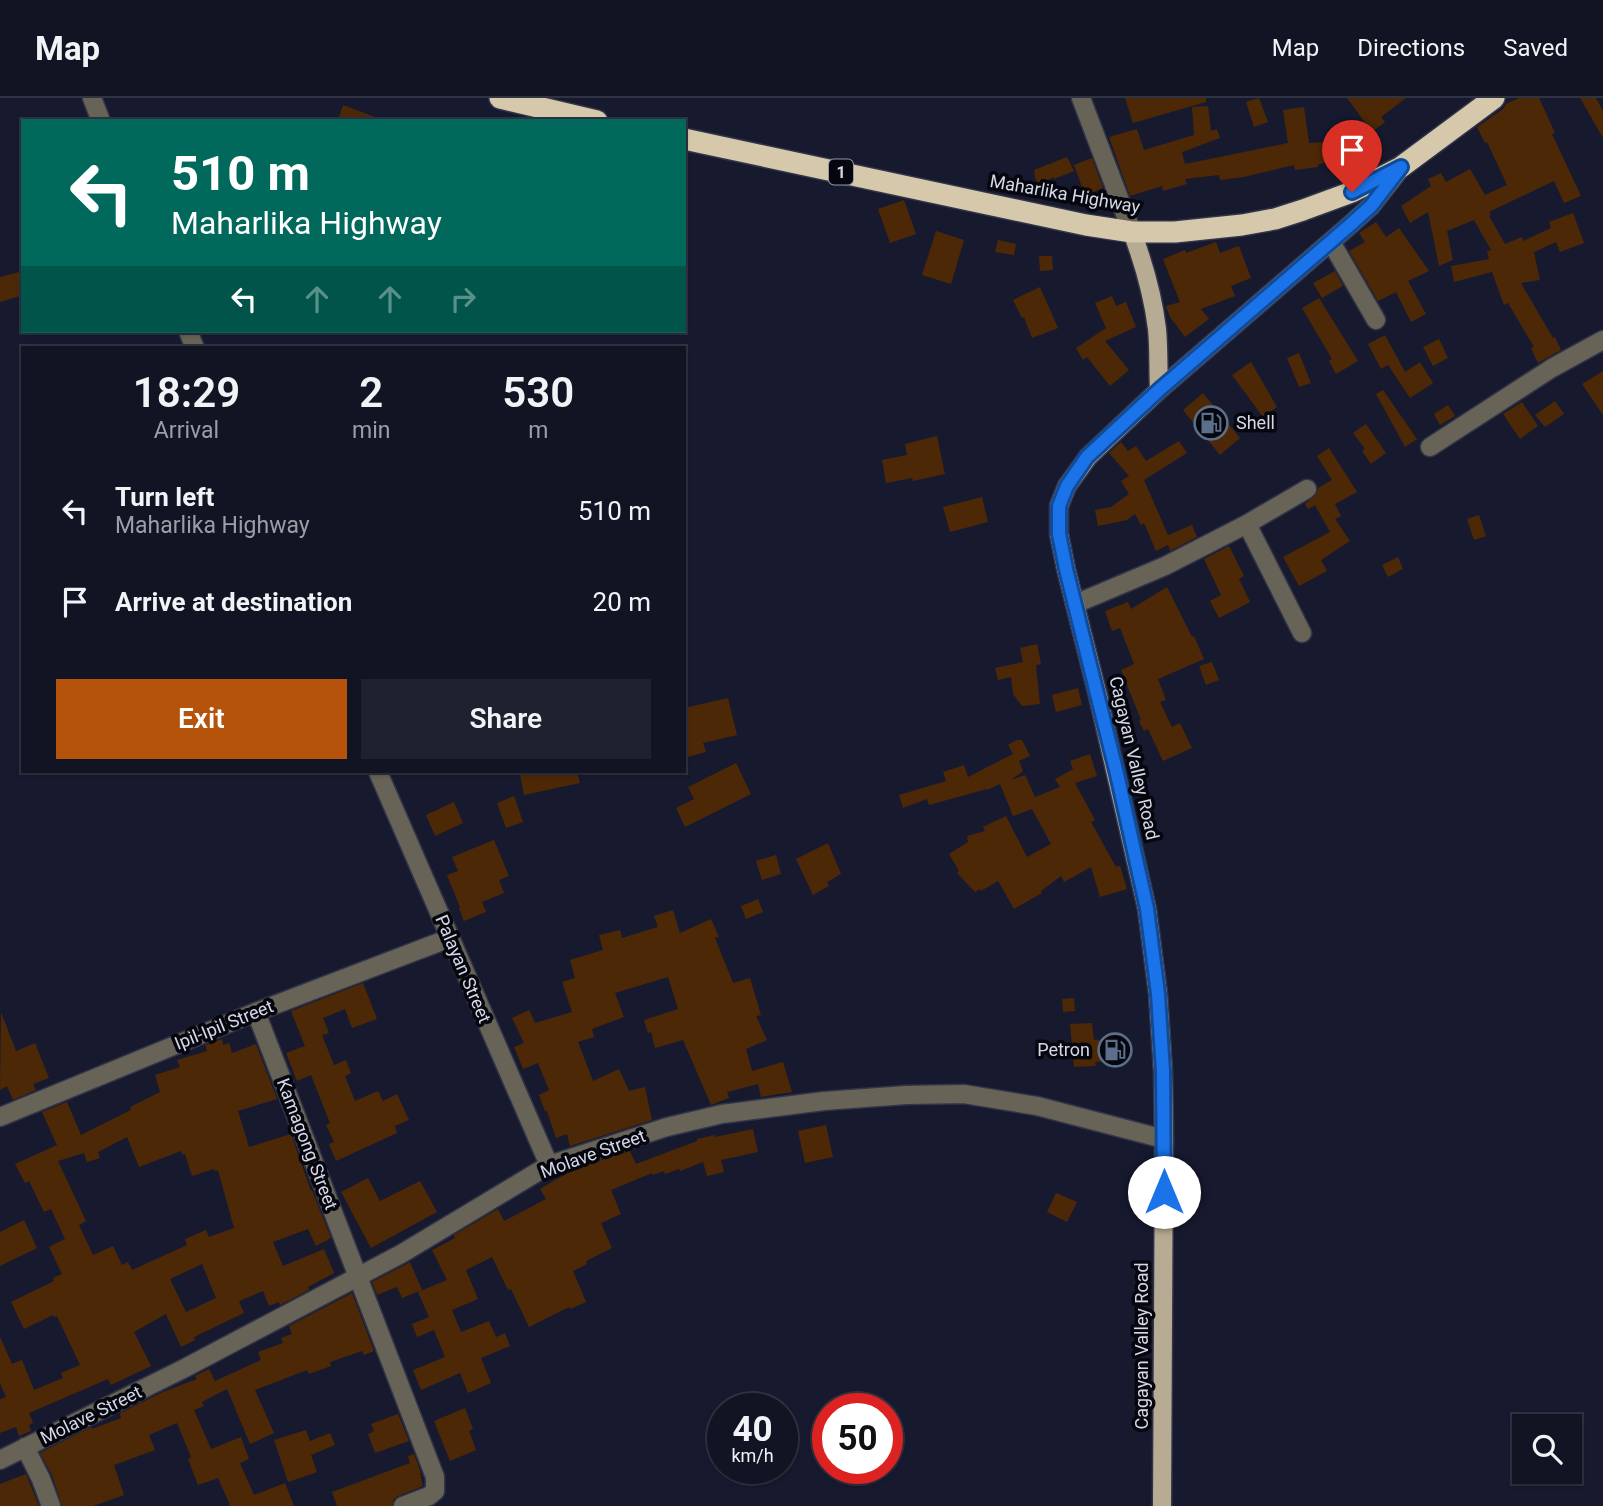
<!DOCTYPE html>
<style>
:root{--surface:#111423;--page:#1e2130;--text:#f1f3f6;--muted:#9c9ea6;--line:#303341;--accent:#b45309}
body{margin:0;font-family:Roboto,sans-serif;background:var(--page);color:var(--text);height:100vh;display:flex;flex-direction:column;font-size:26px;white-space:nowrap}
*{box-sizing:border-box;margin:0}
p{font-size:23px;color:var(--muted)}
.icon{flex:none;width:38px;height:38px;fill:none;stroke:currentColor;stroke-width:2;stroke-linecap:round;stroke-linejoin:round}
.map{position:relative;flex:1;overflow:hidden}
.sheet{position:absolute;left:21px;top:248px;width:665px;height:427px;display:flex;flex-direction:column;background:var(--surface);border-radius:0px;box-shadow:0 2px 5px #0004,0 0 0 2px var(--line)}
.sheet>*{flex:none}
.banner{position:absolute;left:21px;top:21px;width:665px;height:214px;border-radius:0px;box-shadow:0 2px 5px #0004,0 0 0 2px var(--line);background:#00695c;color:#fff;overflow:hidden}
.fabs{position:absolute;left:1512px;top:1316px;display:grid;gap:14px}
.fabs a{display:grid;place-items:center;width:70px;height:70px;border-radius:0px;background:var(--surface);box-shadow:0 2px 5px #0004,0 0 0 2px var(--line);font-size:35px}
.speed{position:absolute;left:707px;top:1295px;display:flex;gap:14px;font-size:35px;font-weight:700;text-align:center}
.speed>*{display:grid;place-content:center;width:91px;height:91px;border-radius:50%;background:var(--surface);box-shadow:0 2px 5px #0004,0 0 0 2px var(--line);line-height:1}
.speed small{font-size:18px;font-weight:400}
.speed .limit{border:10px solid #d22;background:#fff;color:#111}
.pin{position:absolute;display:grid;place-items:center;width:60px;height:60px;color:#fff;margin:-72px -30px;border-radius:50% 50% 50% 0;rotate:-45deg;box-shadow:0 0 7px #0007}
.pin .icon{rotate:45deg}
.me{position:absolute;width:77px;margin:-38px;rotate:0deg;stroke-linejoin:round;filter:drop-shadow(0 0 5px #0008)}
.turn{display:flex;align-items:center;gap:24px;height:147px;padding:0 35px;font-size:32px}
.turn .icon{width:91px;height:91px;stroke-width:2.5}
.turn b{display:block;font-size:49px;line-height:60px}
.lanes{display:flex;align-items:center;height:66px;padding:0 35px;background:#0003;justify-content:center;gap:35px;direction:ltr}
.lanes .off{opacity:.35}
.eta{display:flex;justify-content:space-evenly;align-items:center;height:119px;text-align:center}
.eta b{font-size:42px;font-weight:600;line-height:49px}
.button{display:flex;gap:14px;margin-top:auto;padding:14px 35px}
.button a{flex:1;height:80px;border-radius:0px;background:var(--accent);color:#fff;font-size:28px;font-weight:600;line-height:80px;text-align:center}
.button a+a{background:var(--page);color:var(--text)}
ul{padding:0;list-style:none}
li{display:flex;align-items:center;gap:21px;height:91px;padding:0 35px}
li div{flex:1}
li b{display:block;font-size:26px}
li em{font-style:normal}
header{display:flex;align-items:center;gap:42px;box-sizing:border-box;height:98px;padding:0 35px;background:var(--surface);border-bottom:2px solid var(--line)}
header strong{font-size:33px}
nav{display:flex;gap:38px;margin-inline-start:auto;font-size:24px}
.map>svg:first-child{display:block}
.building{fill:#4d2807;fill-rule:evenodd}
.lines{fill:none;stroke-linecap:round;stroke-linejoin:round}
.minor-casing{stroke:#323549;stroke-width:21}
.major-casing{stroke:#323549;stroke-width:21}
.highway-casing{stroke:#323549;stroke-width:24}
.minor{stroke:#686357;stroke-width:18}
.major{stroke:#b7ab93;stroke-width:18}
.highway{stroke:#d6c8ab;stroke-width:21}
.route-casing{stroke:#114b97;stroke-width:18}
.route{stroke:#1a73e8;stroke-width:12}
.labels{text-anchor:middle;stroke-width:7;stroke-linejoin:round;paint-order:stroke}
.shield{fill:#05060e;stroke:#9799a6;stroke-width:2}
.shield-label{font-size:16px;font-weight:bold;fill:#d5d8e7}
.street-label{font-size:18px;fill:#d5d8e7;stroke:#05060e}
.poi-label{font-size:18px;fill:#d5d8e7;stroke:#05060e;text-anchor:start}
</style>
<header>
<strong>Map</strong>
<nav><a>Map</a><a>Directions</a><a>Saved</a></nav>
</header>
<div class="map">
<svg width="1603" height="1408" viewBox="0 0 1603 1408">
<rect width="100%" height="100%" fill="#171a2f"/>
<path class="building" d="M 1125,0 L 1206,0 L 1206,4 L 1133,25 Z
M 1259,0 L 1268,24 L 1254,29 L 1246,4 Z
M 1347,0 L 1406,0 L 1381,19 L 1385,24 L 1372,34 Z
M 1519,0 L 1539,0 L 1555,35 L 1552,36 L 1581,98 L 1564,105 L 1554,83 L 1489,114 L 1491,117 L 1489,118 L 1505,146 L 1522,139 L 1523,143 L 1551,130 L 1549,124 L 1573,115 L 1584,145 L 1560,154 L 1556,144 L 1534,154 L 1540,182 L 1521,185 L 1553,240 L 1555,239 L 1561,252 L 1538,265 L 1531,250 L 1534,249 L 1508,205 L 1504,207 L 1492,174 L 1454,184 L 1451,168 L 1489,161 L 1487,154 L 1491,152 L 1474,122 L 1447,133 L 1453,162 L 1439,168 L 1428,114 L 1410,125 L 1401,108 L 1431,88 L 1428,81 L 1441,75 L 1446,84 L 1470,71 L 1485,97 L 1507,87 L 1487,44 L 1485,45 L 1477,29 L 1503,11 L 1506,6 Z
M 1580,0 L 1596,0 L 1603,13 L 1603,40 Z
M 343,7 L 380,21 L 380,23 L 338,23 Z
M 1208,8 L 1211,33 L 1217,31 L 1220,40 L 1182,54 L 1185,66 L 1288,45 L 1283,12 L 1304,9 L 1309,45 L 1324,44 L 1335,39 L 1343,56 L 1318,67 L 1318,69 L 1295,72 L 1294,67 L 1244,79 L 1220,82 L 1219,77 L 1185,81 L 1187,86 L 1163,93 L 1162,88 L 1130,98 L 1109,39 L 1137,31 L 1144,52 L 1194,37 L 1192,9 Z
M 1067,59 L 1074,73 L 1054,81 L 1054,79 L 1038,86 L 1035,79 L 1034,72 Z
M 1092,60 L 1103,90 L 1085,97 L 1074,67 Z
M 904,102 L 916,136 L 890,145 L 878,111 Z
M 1376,124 L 1386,139 L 1399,130 L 1429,173 L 1408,183 L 1426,216 L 1411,224 L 1396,194 L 1378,203 L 1349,153 L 1365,144 L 1359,135 Z
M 936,133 L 964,142 L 951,186 L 922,177 Z
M 998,142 L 1016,146 L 1014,157 L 995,154 Z
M 1216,144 L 1220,155 L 1239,148 L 1251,180 L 1231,188 L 1235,198 L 1201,211 L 1209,221 L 1185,239 L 1170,219 L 1166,208 L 1180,204 L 1163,161 L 1185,152 L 1186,155 Z
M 1039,158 L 1052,158 L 1053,172 L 1040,173 Z
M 23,173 L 23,197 L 0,204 L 0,179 Z
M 1335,173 L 1343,188 L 1322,200 L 1313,185 Z
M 1040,189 L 1058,230 L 1032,240 L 1024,219 L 1022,220 L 1013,202 Z
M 1112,198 L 1116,208 L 1126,204 L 1136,229 L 1105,243 L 1129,272 L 1110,288 L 1087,259 L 1083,262 L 1076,250 L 1106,230 L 1095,205 Z
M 1319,200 L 1358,263 L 1336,276 L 1329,263 L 1332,261 L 1302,210 Z
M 1385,237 L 1405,274 L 1420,264 L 1433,285 L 1410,300 L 1388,267 L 1381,271 L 1368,246 Z
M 1439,241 L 1448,260 L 1433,268 L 1423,249 Z
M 1299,255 L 1311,285 L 1299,289 L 1287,260 Z
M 1251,264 L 1277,309 L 1263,319 L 1232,277 Z
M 1603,273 L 1603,317 L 1582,286 Z
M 1383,292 L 1417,341 L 1405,349 L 1376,296 Z
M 1203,295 L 1240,340 L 1220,357 L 1183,312 Z
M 1555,303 L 1564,316 L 1545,329 L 1535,317 Z
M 1522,304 L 1538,328 L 1520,341 L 1503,316 Z
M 1448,307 L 1455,318 L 1440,327 L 1434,316 Z
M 1366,326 L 1386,355 L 1371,366 L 1362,353 L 1365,351 L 1353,335 Z
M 937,338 L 945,376 L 913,383 L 912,380 L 886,385 L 882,362 L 907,357 L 905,346 Z
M 1179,343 L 1187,355 L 1144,382 L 1168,437 L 1192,427 L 1197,439 L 1170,453 L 1168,447 L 1156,453 L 1144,425 L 1141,427 L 1135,416 L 1127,422 L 1098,428 L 1095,412 L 1111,409 L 1129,396 L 1121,383 L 1129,378 L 1109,355 L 1121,344 L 1128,353 L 1136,348 L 1146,363 Z
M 1329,350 L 1357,394 L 1335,406 L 1341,418 L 1335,421 L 1350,443 L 1321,462 L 1327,473 L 1299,488 L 1283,459 L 1330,434 L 1315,407 L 1308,411 L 1305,406 L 1316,397 L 1318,390 L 1332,382 L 1317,358 Z
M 982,399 L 988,424 L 950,434 L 943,409 Z
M 1479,417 L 1486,438 L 1474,442 L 1467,421 Z
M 1229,448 L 1244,478 L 1239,481 L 1250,504 L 1219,520 L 1210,503 L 1221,497 L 1204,461 Z
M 1398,459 L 1403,471 L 1388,479 L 1382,467 Z
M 1167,489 L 1192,539 L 1194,538 L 1204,561 L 1158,581 L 1166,602 L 1160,604 L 1172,629 L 1180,625 L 1192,650 L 1163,663 L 1148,631 L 1144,633 L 1139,623 L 1141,622 L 1121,572 L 1134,566 L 1120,530 L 1112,533 L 1105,513 L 1128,504 L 1131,511 Z
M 1037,546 L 1041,566 L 1036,567 L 1040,606 L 1022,608 L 1013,596 L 1011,579 L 998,582 L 995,570 L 1023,564 L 1020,550 Z
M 1212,564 L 1219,582 L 1206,587 L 1199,568 Z
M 1078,590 L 1082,607 L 1056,614 L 1052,597 Z
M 728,600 L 737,637 L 703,645 L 706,654 L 684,660 L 684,610 Z
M 1017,642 L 1022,642 L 1030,658 L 1019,663 L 1023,673 L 1011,682 L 1025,677 L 1035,699 L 1060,689 L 1055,681 L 1073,671 L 1070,663 L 1090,656 L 1097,678 L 1075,685 L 1095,722 L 1091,724 L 1116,769 L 1120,768 L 1127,791 L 1100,799 L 1091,769 L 1064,784 L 1061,778 L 1041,793 L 1042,795 L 1014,811 L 998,783 L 981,793 L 980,791 L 975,794 L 957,775 L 959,773 L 949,756 L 968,744 L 967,738 L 985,733 L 983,729 L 1006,718 L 1027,759 L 1051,746 L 1032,711 L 1013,718 L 1000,686 L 987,692 L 987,691 L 929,707 L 927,701 L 903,710 L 899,697 L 946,683 L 943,674 L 964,667 L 968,679 L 1013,656 L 1008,647 Z
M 736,665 L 751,696 L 685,729 L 676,710 L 694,701 L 688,689 Z
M 536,674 L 577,674 L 580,685 L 524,697 L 520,677 Z
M 514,698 L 523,724 L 506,730 L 497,705 Z
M 454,704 L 463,725 L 435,738 L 426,717 Z
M 494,742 L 509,778 L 499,782 L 504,795 L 482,804 L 486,814 L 464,823 L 459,810 L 460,809 L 447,777 L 458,773 L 452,759 Z
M 828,745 L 841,776 L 827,784 L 829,788 L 813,797 L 796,761 Z
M 776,757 L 781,776 L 762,782 L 756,763 Z
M 758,801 L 763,814 L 746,821 L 741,808 Z
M 673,812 L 680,835 L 711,821 L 719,839 L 715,840 L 733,885 L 750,880 L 761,917 L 756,918 L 767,942 L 746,951 L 752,973 L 783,964 L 792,994 L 761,999 L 758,986 L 727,994 L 729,1000 L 711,1007 L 683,942 L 655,950 L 651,934 L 648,935 L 644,922 L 678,911 L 668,879 L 615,895 L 624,919 L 592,931 L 594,939 L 578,944 L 593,983 L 619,971 L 629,993 L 645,989 L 652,1022 L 570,1048 L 567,1036 L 556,1040 L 547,1013 L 545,1013 L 539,997 L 549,992 L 538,965 L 523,971 L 514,949 L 524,945 L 512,920 L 529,912 L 535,925 L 572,914 L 562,884 L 575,880 L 570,862 L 603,852 L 599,837 L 620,832 L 622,840 L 658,829 L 654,818 Z
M 363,885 L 377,921 L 352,930 L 345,911 L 323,920 L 329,935 L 322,937 L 334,967 L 346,962 L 351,975 L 345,978 L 355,1003 L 378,993 L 383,1003 L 397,996 L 409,1022 L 395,1028 L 397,1035 L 336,1063 L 329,1046 L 334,1044 L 326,1027 L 330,1025 L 311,977 L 297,983 L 286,955 L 305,948 L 291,913 Z
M 1074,900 L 1075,913 L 1063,914 L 1062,901 Z
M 1,914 L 16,953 L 35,945 L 49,980 L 33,986 L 36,992 L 13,1002 L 7,988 L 0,992 Z
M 1092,925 L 1094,942 L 1128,940 L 1130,961 L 1095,964 L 1096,968 L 1074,969 L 1070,926 Z
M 222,941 L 223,947 L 229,945 L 232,955 L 256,946 L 277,1001 L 238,1013 L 249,1049 L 291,1036 L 311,1093 L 312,1092 L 331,1140 L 316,1148 L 308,1131 L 273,1144 L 283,1168 L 324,1151 L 334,1175 L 308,1189 L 309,1192 L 280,1207 L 279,1204 L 269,1208 L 263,1193 L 239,1203 L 244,1215 L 194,1239 L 195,1242 L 181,1249 L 166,1216 L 134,1234 L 151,1268 L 111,1287 L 108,1281 L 29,1315 L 33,1325 L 29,1327 L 31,1333 L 19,1338 L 16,1329 L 0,1335 L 0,1301 L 6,1299 L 0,1285 L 0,1239 L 12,1266 L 22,1262 L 34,1292 L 63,1280 L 61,1275 L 80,1267 L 57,1218 L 54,1219 L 53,1217 L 24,1231 L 11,1204 L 54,1183 L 53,1180 L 62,1176 L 49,1149 L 65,1141 L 51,1111 L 44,1114 L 29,1083 L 25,1085 L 15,1066 L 57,1047 L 42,1014 L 67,1004 L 81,1037 L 131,1012 L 130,1009 L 160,994 L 155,977 L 180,969 L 177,962 L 207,953 L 205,947 ZM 127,1039 L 139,1069 L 181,1053 L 183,1057 L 185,1056 L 192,1078 L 214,1071 L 215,1073 L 218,1072 L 234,1130 L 209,1139 L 206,1132 L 185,1141 L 187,1147 L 132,1172 L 128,1164 L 122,1167 L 113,1148 L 93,1157 L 79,1127 L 86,1123 L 58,1063 L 84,1055 L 87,1064 L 100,1060 L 98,1054 ZM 202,1166 L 216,1200 L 186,1214 L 170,1181 Z
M 826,1027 L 833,1059 L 805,1065 L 798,1033 Z
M 753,1031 L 758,1054 L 721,1062 L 724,1074 L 707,1078 L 703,1064 L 680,1073 L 679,1071 L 665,1076 L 664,1073 L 653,1077 L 652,1075 L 611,1092 L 621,1116 L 601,1125 L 612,1150 L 586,1163 L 587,1166 L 573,1173 L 586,1204 L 570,1211 L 569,1209 L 529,1229 L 511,1191 L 508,1192 L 492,1159 L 466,1172 L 478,1201 L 452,1212 L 461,1234 L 489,1223 L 496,1239 L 505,1235 L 510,1248 L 481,1260 L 491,1285 L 468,1295 L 460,1275 L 421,1292 L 413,1272 L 445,1259 L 434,1232 L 417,1239 L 412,1226 L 429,1219 L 418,1194 L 447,1182 L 432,1152 L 455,1140 L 454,1137 L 498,1111 L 504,1123 L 546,1101 L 540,1091 L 576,1070 L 630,1053 L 636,1066 L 697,1043 L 697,1041 L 715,1037 L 715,1039 Z
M 368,1080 L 380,1103 L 420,1083 L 437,1114 L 371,1150 L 341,1094 Z
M 1056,1095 L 1077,1104 L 1067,1124 L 1047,1114 Z
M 24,1122 L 37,1150 L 0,1168 L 0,1134 Z
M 410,1164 L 422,1192 L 402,1200 L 397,1189 L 377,1197 L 372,1184 Z
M 352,1195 L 374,1253 L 364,1257 L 362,1253 L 330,1264 L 331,1268 L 309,1276 L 307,1272 L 255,1292 L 274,1335 L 250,1346 L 227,1291 L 202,1304 L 204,1308 L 194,1312 L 211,1351 L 241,1339 L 249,1361 L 240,1365 L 254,1397 L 285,1385 L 294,1408 L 229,1408 L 230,1407 L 218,1380 L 198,1387 L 188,1361 L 191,1359 L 177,1325 L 149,1337 L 155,1352 L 114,1367 L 124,1397 L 93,1408 L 62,1408 L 52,1377 L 40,1355 L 91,1329 L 92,1331 L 121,1320 L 120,1315 L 163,1294 L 197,1281 L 195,1278 L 209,1271 L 215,1283 L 261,1262 L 258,1254 L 283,1245 L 281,1240 L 292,1236 L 289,1228 Z
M 465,1310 L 473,1331 L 469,1333 L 476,1352 L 450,1363 L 434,1323 Z
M 398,1316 L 409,1343 L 375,1355 L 368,1336 L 374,1333 L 371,1326 Z
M 306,1332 L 310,1343 L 330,1335 L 335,1347 L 311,1357 L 317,1374 L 288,1384 L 274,1342 Z
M 414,1356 L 421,1375 L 420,1375 L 423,1388 L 398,1398 L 394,1401 L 392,1408 L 337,1408 L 332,1394 L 410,1365 L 408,1358 Z
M 26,1376 L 39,1408 L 0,1408 L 0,1386 Z"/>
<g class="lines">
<defs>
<path id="minor" d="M 92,0 L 101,23
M 1081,0 L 1132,134
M 1331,144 L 1376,222
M 188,233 L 195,250
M 1430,349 L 1552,270 L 1603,242
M 1247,426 L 1302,535
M 1075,506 L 1165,468 L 1247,426 L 1307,391
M 378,674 L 549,1067
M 256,914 L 435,1379 L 435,1393 L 429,1398 L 403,1408
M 0,1019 L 256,914 L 450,840
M 25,1349 L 41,1381 L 51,1408
M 0,1362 L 183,1271 L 401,1156 L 549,1067 L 667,1029 L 722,1016 L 824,1003 L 906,997 L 964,996 L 1037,1008 L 1164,1041"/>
<path id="major" d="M 1132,134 C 1144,166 1153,198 1157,231 C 1159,251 1158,272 1159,292
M 1162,1408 L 1164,1041 L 1163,973 L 1158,896 L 1147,811 L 1098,598 L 1066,471 L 1059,436 L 1059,408 L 1067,388 L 1088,359 L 1159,292 L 1350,127 L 1371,108 L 1400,71"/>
<path id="highway" d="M 500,0 L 597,23
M 684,41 L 1086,127 L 1132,134 L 1175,134 L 1242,127 L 1275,121 L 1303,112 L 1352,94 L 1401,69 L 1494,0"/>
</defs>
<use href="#minor" class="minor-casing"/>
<use href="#major" class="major-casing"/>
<use href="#highway" class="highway-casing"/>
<use href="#minor" class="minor"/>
<use href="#major" class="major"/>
<use href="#highway" class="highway"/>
</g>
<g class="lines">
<defs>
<path id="route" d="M 1164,1094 L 1163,973 L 1158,896 L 1147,811 L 1117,676 L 1066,471 L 1059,436 L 1059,408 L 1067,388 L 1087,359 L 1159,292 L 1350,127 L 1371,108 L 1401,69 L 1352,94"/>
</defs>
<use href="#route" class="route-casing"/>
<use href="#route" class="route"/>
</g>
<defs>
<symbol id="fuel-ring" viewBox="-11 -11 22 22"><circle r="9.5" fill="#05060e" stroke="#5c6f8a" stroke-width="1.5"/><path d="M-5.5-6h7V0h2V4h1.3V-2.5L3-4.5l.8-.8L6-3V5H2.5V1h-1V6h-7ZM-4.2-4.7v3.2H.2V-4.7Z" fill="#5c6f8a"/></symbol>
</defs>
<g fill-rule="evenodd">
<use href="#fuel-ring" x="1192" y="306" width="38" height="38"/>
<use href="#fuel-ring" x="1096" y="933" width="38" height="38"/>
</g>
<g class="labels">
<rect class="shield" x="829" y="61.5" width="24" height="25" rx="5"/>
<g class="shield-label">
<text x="841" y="80">1</text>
</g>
<g class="street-label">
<text transform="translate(1065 96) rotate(10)" y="6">Maharlika Highway</text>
<text transform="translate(1134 660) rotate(77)" y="6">Cagayan Valley Road</text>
<text transform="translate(463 871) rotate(67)" y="6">Palayan Street</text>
<text transform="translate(224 927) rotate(-22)" y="6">Ipil-Ipil Street</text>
<text transform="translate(307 1046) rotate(69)" y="6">Kamagong Street</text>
<text transform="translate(593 1056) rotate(-20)" y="6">Molave Street</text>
<text transform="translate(1142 1248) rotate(-90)" y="6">Cagayan Valley Road</text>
<text transform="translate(91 1317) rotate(-26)" y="6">Molave Street</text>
</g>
<g class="poi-label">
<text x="1236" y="331">Shell</text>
<text x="1090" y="958" text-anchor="end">Petron</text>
</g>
</g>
</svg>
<div class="fabs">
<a><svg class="icon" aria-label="search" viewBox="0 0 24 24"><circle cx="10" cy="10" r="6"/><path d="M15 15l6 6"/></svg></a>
</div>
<div class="speed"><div>40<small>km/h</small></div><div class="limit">50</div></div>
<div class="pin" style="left:1352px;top:94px;background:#d93025"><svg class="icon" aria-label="arrive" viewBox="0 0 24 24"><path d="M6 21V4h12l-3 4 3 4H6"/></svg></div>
<svg class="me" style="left:1164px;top:1094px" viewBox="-20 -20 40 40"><circle r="19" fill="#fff"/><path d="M0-13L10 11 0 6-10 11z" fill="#1a73e8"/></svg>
<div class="banner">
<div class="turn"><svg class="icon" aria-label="left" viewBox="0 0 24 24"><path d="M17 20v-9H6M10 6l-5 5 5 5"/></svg><div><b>510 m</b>Maharlika Highway</div></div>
<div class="lanes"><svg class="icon" aria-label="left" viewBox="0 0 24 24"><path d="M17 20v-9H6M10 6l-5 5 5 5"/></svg><svg class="icon off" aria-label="ahead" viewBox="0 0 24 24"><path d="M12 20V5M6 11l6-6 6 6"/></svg><svg class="icon off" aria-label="ahead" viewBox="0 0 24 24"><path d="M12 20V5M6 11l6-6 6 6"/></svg><svg class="icon off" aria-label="right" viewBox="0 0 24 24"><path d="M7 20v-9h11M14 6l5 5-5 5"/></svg></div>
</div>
<section class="sheet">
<div class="eta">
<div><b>18:29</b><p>Arrival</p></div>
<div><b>2</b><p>min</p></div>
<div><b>530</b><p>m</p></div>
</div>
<ul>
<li><svg class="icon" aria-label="left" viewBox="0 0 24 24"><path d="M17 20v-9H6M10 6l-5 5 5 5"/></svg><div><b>Turn left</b><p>Maharlika Highway</p></div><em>510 m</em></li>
<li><svg class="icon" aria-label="arrive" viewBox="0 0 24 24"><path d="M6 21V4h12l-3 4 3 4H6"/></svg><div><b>Arrive at destination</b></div><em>20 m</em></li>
</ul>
<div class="button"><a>Exit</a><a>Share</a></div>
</section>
</div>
